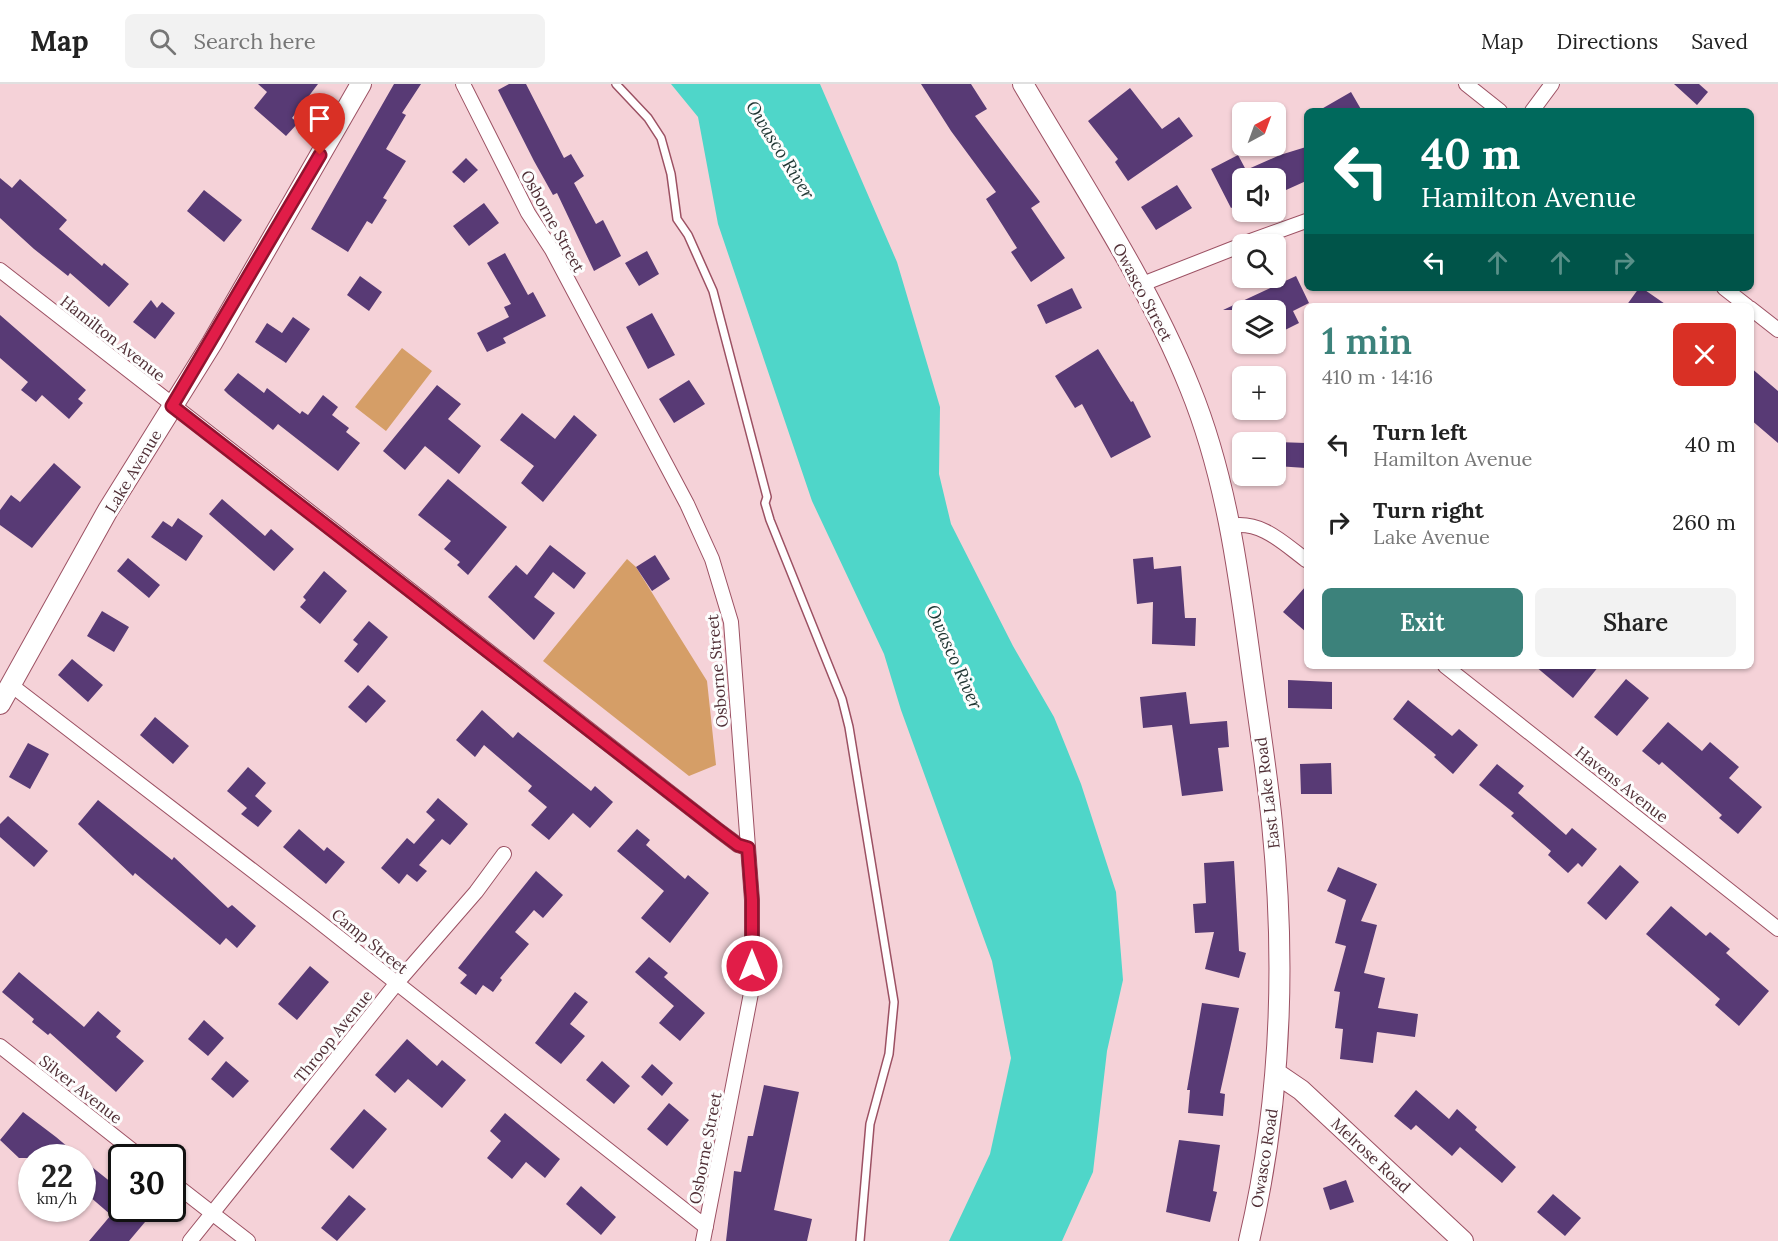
<!DOCTYPE html>
<meta charset="utf-8">
<style>
:root{--surface:#fff;--page:#f2f2f2;--text:#222;--muted:#767676;--line:#e0e0e0;--accent:#3c827b}
body{margin:0;font-family:Lora,serif;background:var(--page);color:var(--text);height:100vh;display:flex;flex-direction:column;font-size:22px;white-space:nowrap}
*{box-sizing:border-box;margin:0}
p{font-size:20px;color:var(--muted)}
.icon{flex:none;width:33px;height:33px;fill:none;stroke:currentColor;stroke-width:2;stroke-linecap:round;stroke-linejoin:round}
.map{position:relative;flex:1;overflow:hidden}
.drawer{position:absolute;left:1304px;top:219px;width:450px;height:366px;display:flex;flex-direction:column;background:var(--surface);border-radius:9px;box-shadow:0 2px 4px #0004}
.drawer>*{flex:none}
.hud{position:absolute;left:1304px;top:24px;width:450px;height:183px;border-radius:9px;box-shadow:0 2px 4px #0004;background:#00695c;color:#fff;overflow:hidden}
.needle{width:39px;rotate:41deg}
.controls{position:absolute;left:1232px;top:18px;display:grid;gap:12px}
.controls a{display:grid;place-items:center;width:54px;height:54px;border-radius:9px;background:var(--surface);box-shadow:0 2px 4px #0004;font-size:30px}
.speed{position:absolute;left:18px;top:1060px;display:flex;gap:12px;font-size:30px;font-weight:700;text-align:center}
.speed>*{display:grid;place-content:center;width:78px;height:78px;border-radius:50%;background:var(--surface);box-shadow:0 2px 4px #0004;line-height:1}
.speed small{font-size:15px;font-weight:400}
.speed .limit{border:3px solid #111;border-radius:9px;background:#fff;color:#111}
.pin{position:absolute;display:grid;place-items:center;width:51px;height:51px;color:#fff;margin:-62px -26px;border-radius:50% 50% 50% 0;rotate:-45deg;box-shadow:0 0 6px #0007}
.pin .icon{rotate:45deg}
.me{position:absolute;width:66px;margin:-33px;rotate:0deg;stroke-linejoin:round;filter:drop-shadow(0 0 4px #0008)}
.turn{display:flex;align-items:center;gap:21px;height:126px;padding:0 18px;font-size:27px}
.turn .icon{width:78px;height:78px;stroke-width:2.5}
.turn b{display:block;font-size:42px;line-height:51px}
.lanes{display:flex;align-items:center;height:57px;padding:0 18px;background:#0003;justify-content:center;gap:30px;direction:ltr}
.lanes .off{opacity:.35}
.round{display:grid;place-items:center;flex:none;width:63px;height:63px;border-radius:9px;background:var(--page)}
.headline{display:flex;align-items:center;justify-content:space-between;height:102px;padding:0 18px}
h1{font-size:36px;font-weight:600;line-height:45px;color:var(--accent)}
.primary-button{display:flex;gap:12px;margin-top:auto;padding:12px 18px}
.primary-button a{flex:1;height:69px;border-radius:9px;background:var(--accent);color:#fff;font-size:24px;font-weight:600;line-height:69px;text-align:center}
.primary-button a+a{background:var(--page);color:var(--text)}
ul{padding:0;list-style:none}
li{display:flex;align-items:center;gap:18px;height:78px;padding:0 18px}
li div{flex:1}
li b{display:block;font-size:22px}
li em{font-style:normal}
header{display:flex;align-items:center;gap:36px;box-sizing:border-box;height:84px;padding:0 30px;background:var(--surface);border-bottom:2px solid var(--line)}
header strong{font-size:28px}
nav{display:flex;gap:33px;margin-inline-start:auto;font-size:21px}
.search{width:420px;height:54px;background:var(--page);display:flex;align-items:center;gap:15px;box-sizing:border-box;padding:0 21px;border-radius:9px;color:var(--muted);font-size:22px}
.map>svg:first-child{display:block}
.green{fill:#d59e67}
.water{fill:#4fd6c9}
.building{fill:#583a75}
.lines{fill:none;stroke-linecap:round;stroke-linejoin:round}
.lane-casing{stroke:#9c5163;stroke-width:10}
.street-casing{stroke:#9c5163;stroke-width:16}
.secondary-casing{stroke:#9c5163;stroke-width:22}
.lane{stroke:#fff;stroke-width:7}
.street{stroke:#fff;stroke-width:14}
.secondary{stroke:#fff;stroke-width:20}
.route-casing{stroke:#92132f;stroke-width:15}
.route{stroke:#e11d48;stroke-width:10}
.labels{text-anchor:middle;stroke-width:6;stroke-linejoin:round;paint-order:stroke}
.street-label{font-size:16px;fill:#502f36;stroke:#fdfdfd}
.water-label{font-size:18px;font-style:italic;fill:#1f3633;stroke:#fdfdfd}
</style>
<header>
<strong>Map</strong>
<div class="search"><svg class="icon" aria-label="search" viewBox="0 0 24 24"><circle cx="10" cy="10" r="6"/><path d="M15 15l6 6"/></svg>Search here</div>
<nav><a>Map</a><a>Directions</a><a>Saved</a></nav>
</header>
<div class="map">
<svg width="1778" height="1157" viewBox="0 0 1778 1157">
<rect width="100%" height="100%" fill="#f5d2d8"/>
<path class="green" d="M 402,264 L 432,287 L 386,347 L 355,323 Z
M 627,475 L 636,483 L 707,597 L 716,681 L 689,692 L 543,577 Z"/>
<path class="water" d="M 671,0 L 820,0 L 897,178 L 940,323 L 939,390 L 951,440 L 1013,562 L 1054,633 L 1081,700 L 1116,808 L 1123,896 L 1107,967 L 1093,1088 L 1062,1157 L 949,1157 L 990,1070 L 1011,974 L 992,877 L 901,626 L 884,570 L 812,417 L 718,140 L 698,33 Z"/>
<path class="building" d="M 258,0 L 318,0 L 292,34 L 298,39 L 286,52 L 254,24 L 267,8 Z
M 394,0 L 421,0 L 402,29 L 406,31 L 386,65 L 406,77 L 383,114 L 387,116 L 372,140 L 367,137 L 348,168 L 311,145 Z
M 509,0 L 526,0 L 564,74 L 571,70 L 584,92 L 574,99 L 596,140 L 603,136 L 621,172 L 594,187 L 557,109 L 553,111 L 534,77 L 498,6 Z
M 921,0 L 971,0 L 987,25 L 975,32 L 1040,118 L 1031,124 L 1065,174 L 1031,198 L 1011,168 L 1017,164 L 986,115 L 996,108 L 951,47 Z
M 1674,0 L 1699,0 L 1708,8 L 1697,21 Z
M 1130,4 L 1162,45 L 1179,33 L 1193,52 L 1128,97 L 1115,78 L 1118,75 L 1088,37 Z
M 1351,8 L 1362,27 L 1318,27 Z
M 1306,63 L 1306,97 L 1275,111 L 1275,94 L 1242,94 L 1242,119 L 1231,124 L 1211,85 L 1238,71 L 1246,86 L 1280,71 Z
M 466,74 L 478,86 L 464,99 L 452,88 Z
M 0,94 L 12,104 L 20,95 L 67,136 L 59,145 L 102,182 L 104,179 L 129,200 L 109,223 L 70,189 L 68,192 L 34,165 L 0,134 Z
M 1177,101 L 1192,124 L 1156,146 L 1141,123 Z
M 204,106 L 242,136 L 224,158 L 187,127 Z
M 484,119 L 499,139 L 469,162 L 453,142 Z
M 647,167 L 659,190 L 639,202 L 625,179 Z
M 505,169 L 528,211 L 533,208 L 546,232 L 503,254 L 506,259 L 487,268 L 477,249 L 509,233 L 504,223 L 511,220 L 487,179 Z
M 360,192 L 382,208 L 369,227 L 347,211 Z
M 1296,192 L 1309,219 L 1293,227 L 1299,239 L 1275,251 L 1275,226 L 1223,226 Z
M 1072,204 L 1082,224 L 1046,240 L 1037,221 Z
M 1639,204 L 1642,204 L 1668,222 L 1626,222 Z
M 151,216 L 157,224 L 162,218 L 175,229 L 155,255 L 133,238 Z
M 652,229 L 675,271 L 648,285 L 626,243 Z
M 0,231 L 86,306 L 78,315 L 83,319 L 69,335 L 42,311 L 36,318 L 21,306 L 28,298 L 0,274 Z
M 293,233 L 310,245 L 286,279 L 255,258 L 267,239 L 282,249 Z
M 1098,265 L 1131,318 L 1133,317 L 1151,353 L 1111,374 L 1082,320 L 1075,324 L 1055,292 Z
M 1750,283 L 1778,307 L 1778,359 L 1750,335 Z
M 238,289 L 264,309 L 267,304 L 300,330 L 302,327 L 308,331 L 323,311 L 338,323 L 332,331 L 349,344 L 346,348 L 360,359 L 338,387 L 278,340 L 273,346 L 228,310 L 224,306 Z
M 689,296 L 705,320 L 674,339 L 659,315 Z
M 437,301 L 461,320 L 448,335 L 481,362 L 459,390 L 425,362 L 405,386 L 383,367 Z
M 522,329 L 555,355 L 574,331 L 597,351 L 543,418 L 521,399 L 534,382 L 500,356 Z
M 1277,358 L 1306,359 L 1306,384 L 1276,382 Z
M 54,379 L 81,403 L 32,464 L 0,441 L 0,426 L 11,411 L 20,418 Z
M 448,395 L 507,443 L 468,491 L 457,481 L 460,478 L 444,465 L 451,457 L 418,431 Z
M 222,415 L 265,452 L 271,445 L 294,465 L 274,487 L 209,430 Z
M 178,434 L 203,452 L 186,477 L 151,453 L 163,437 L 172,443 Z
M 550,461 L 586,489 L 574,505 L 553,488 L 534,513 L 555,529 L 534,556 L 488,513 L 516,481 L 527,491 Z
M 655,471 L 670,495 L 652,507 L 636,483 Z
M 1153,473 L 1154,485 L 1181,482 L 1185,534 L 1196,534 L 1195,562 L 1152,560 L 1153,518 L 1137,520 L 1133,475 Z
M 128,474 L 160,501 L 149,514 L 117,487 Z
M 324,487 L 347,507 L 320,540 L 300,523 L 306,516 L 303,513 Z
M 1306,502 L 1306,548 L 1283,528 Z
M 102,527 L 129,543 L 114,568 L 87,552 Z
M 369,537 L 388,553 L 358,589 L 344,577 L 358,560 L 353,556 Z
M 72,575 L 103,601 L 88,618 L 58,591 Z
M 1535,582 L 1599,582 L 1573,614 Z
M 1626,595 L 1649,614 L 1617,652 L 1594,633 Z
M 1288,596 L 1332,598 L 1332,625 L 1288,624 Z
M 368,601 L 386,617 L 366,639 L 348,623 Z
M 1186,608 L 1190,640 L 1227,637 L 1229,663 L 1218,664 L 1223,707 L 1182,712 L 1172,641 L 1143,644 L 1140,613 Z
M 1408,616 L 1452,652 L 1459,645 L 1478,661 L 1453,690 L 1434,673 L 1436,671 L 1393,635 Z
M 482,626 L 513,654 L 518,648 L 591,707 L 595,702 L 613,718 L 590,744 L 573,729 L 549,756 L 531,741 L 547,723 L 528,707 L 532,702 L 484,661 L 475,673 L 456,656 Z
M 155,633 L 189,662 L 173,680 L 140,651 Z
M 1668,638 L 1702,667 L 1710,658 L 1739,683 L 1729,694 L 1762,723 L 1738,750 L 1719,734 L 1722,731 L 1662,678 L 1659,681 L 1642,667 Z
M 28,659 L 49,670 L 30,705 L 9,693 Z
M 1331,679 L 1332,710 L 1301,710 L 1300,680 Z
M 1497,680 L 1524,702 L 1518,709 L 1566,751 L 1572,744 L 1597,765 L 1582,783 L 1578,779 L 1568,789 L 1548,771 L 1551,767 L 1511,732 L 1514,729 L 1479,701 Z
M 248,683 L 266,699 L 255,712 L 272,727 L 258,743 L 241,730 L 247,724 L 227,707 Z
M 438,714 L 468,740 L 450,761 L 442,755 L 419,781 L 427,787 L 417,798 L 407,790 L 399,800 L 381,784 L 407,754 L 414,760 L 435,736 L 426,728 Z
M 98,716 L 172,776 L 174,773 L 228,824 L 232,821 L 256,842 L 237,864 L 226,854 L 220,861 L 135,789 L 133,792 L 78,740 Z
M 8,732 L 48,767 L 34,783 L 0,753 L 0,740 Z
M 299,745 L 324,767 L 327,763 L 345,778 L 326,800 L 283,763 Z
M 637,745 L 650,756 L 646,761 L 685,795 L 688,791 L 709,809 L 670,859 L 641,834 L 664,807 L 617,767 Z
M 1234,777 L 1239,867 L 1246,869 L 1239,894 L 1205,885 L 1214,848 L 1195,849 L 1193,820 L 1206,819 L 1204,779 Z
M 1620,781 L 1639,798 L 1606,836 L 1587,819 Z
M 1338,783 L 1377,800 L 1361,837 L 1377,841 L 1364,889 L 1385,894 L 1378,924 L 1418,930 L 1415,953 L 1377,948 L 1373,979 L 1340,975 L 1343,945 L 1335,944 L 1340,908 L 1334,907 L 1346,862 L 1335,859 L 1346,816 L 1327,807 Z
M 536,787 L 563,811 L 543,834 L 534,826 L 515,848 L 529,860 L 500,894 L 502,896 L 493,908 L 483,901 L 476,911 L 460,899 L 467,891 L 458,884 Z
M 1671,822 L 1706,852 L 1710,848 L 1730,865 L 1726,869 L 1769,907 L 1739,942 L 1715,921 L 1720,915 L 1646,850 Z
M 649,873 L 668,889 L 664,893 L 705,929 L 680,957 L 659,939 L 674,922 L 635,888 Z
M 310,882 L 329,898 L 297,936 L 278,920 Z
M 19,888 L 84,943 L 98,927 L 121,947 L 116,953 L 144,977 L 116,1008 L 50,949 L 48,951 L 32,938 L 34,935 L 2,908 Z
M 575,908 L 588,918 L 570,940 L 585,952 L 561,980 L 535,959 Z
M 1202,919 L 1239,924 L 1220,1009 L 1225,1010 L 1223,1032 L 1188,1029 L 1190,1006 L 1187,1006 Z
M 204,936 L 224,954 L 208,972 L 188,955 Z
M 407,955 L 437,982 L 442,976 L 466,996 L 442,1024 L 408,995 L 395,1009 L 375,991 Z
M 226,977 L 249,997 L 233,1014 L 211,995 Z
M 602,977 L 630,1002 L 614,1020 L 586,996 Z
M 652,980 L 673,999 L 662,1012 L 641,993 Z
M 764,1001 L 799,1008 L 774,1126 L 812,1135 L 807,1157 L 726,1157 L 734,1087 L 741,1088 L 748,1052 L 753,1052 Z
M 1416,1006 L 1449,1035 L 1457,1025 L 1477,1043 L 1475,1046 L 1516,1083 L 1502,1099 L 1460,1063 L 1452,1072 L 1416,1041 L 1411,1046 L 1394,1032 Z
M 669,1019 L 689,1036 L 667,1062 L 647,1045 Z
M 364,1025 L 387,1045 L 353,1085 L 330,1065 Z
M 23,1028 L 56,1053 L 81,1074 L 19,1074 L 0,1056 Z
M 505,1029 L 560,1075 L 545,1094 L 526,1078 L 512,1095 L 487,1074 L 501,1057 L 490,1047 Z
M 1179,1056 L 1220,1061 L 1213,1107 L 1217,1108 L 1210,1138 L 1166,1128 Z
M 82,1075 L 122,1107 L 122,1125 L 156,1125 L 129,1157 L 89,1157 L 111,1131 L 82,1106 Z
M 1346,1096 L 1354,1118 L 1330,1126 L 1323,1104 Z
M 581,1102 L 616,1133 L 601,1151 L 566,1120 Z
M 1553,1110 L 1581,1134 L 1565,1152 L 1537,1128 Z
M 349,1111 L 366,1125 L 337,1157 L 321,1144 Z"/>
<g class="lines">
<defs>
<path id="lane" d="M 616,0 L 648,34 L 661,54 L 671,90 L 677,135 L 688,151 L 713,207 L 767,413 L 765,419 L 770,436 L 842,615 L 849,643 L 894,918 L 889,970 L 870,1040 L 860,1157"/>
<path id="street" d="M 463,0 L 528,129 L 552,166 L 687,420 L 712,475 L 731,538 L 752,816 L 752,904 L 703,1157
M 1466,0 L 1500,27
M 1532,27 L 1552,0
M 1242,160 L 1306,137
M 0,186 L 718,746 L 738,761 L 748,764
M 1140,201 L 1242,161
M 1724,204 L 1747,222
M 1750,224 L 1778,246
M 1230,442 C 1261,436 1283,459 1306,476
M 1445,582 L 1778,845
M 11,601 L 313,833 L 706,1143
M 0,962 L 142,1074
M 172,1098 L 248,1157
M 190,1157 L 396,900 L 476,808 L 504,770"/>
<path id="secondary" d="M 1023,0 C 1081,99 1147,197 1190,304 C 1227,395 1239,492 1252,588 C 1259,639 1267,689 1272,739 C 1286,878 1281,1021 1249,1157
M 0,620 L 108,426 L 212,259 L 361,0
M 1276,989 L 1301,1006 L 1463,1157"/>
</defs>
<use href="#lane" class="lane-casing"/>
<use href="#street" class="street-casing"/>
<use href="#secondary" class="secondary-casing"/>
<use href="#lane" class="lane"/>
<use href="#street" class="street"/>
<use href="#secondary" class="secondary"/>
</g>
<g class="lines">
<defs>
<path id="route" d="M 320,71 L 172,322 L 718,746 L 738,761 L 748,764 L 752,816 L 752,882"/>
</defs>
<use href="#route" class="route-casing"/>
<use href="#route" class="route"/>
</g>
<g class="labels">
<g class="street-label">
<text transform="translate(553 137) rotate(61)" y="6">Osborne Street</text>
<text transform="translate(1143 208) rotate(62)" y="6">Owasco Street</text>
<text transform="translate(113 254) rotate(38)" y="6">Hamilton Avenue</text>
<text transform="translate(133 387) rotate(-59)" y="6">Lake Avenue</text>
<text transform="translate(717 587) rotate(-95)" y="6">Osborne Street</text>
<text transform="translate(1622 700) rotate(38)" y="6">Havens Avenue</text>
<text transform="translate(1267 709) rotate(-97)" y="6">East Lake Road</text>
<text transform="translate(370 857) rotate(39)" y="6">Camp Street</text>
<text transform="translate(333 952) rotate(-51)" y="6">Throop Avenue</text>
<text transform="translate(81 1005) rotate(38)" y="6">Silver Avenue</text>
<text transform="translate(705 1064) rotate(-79)" y="6">Osborne Street</text>
<text transform="translate(1371 1071) rotate(43)" y="6">Melrose Road</text>
<text transform="translate(1264 1074) rotate(-81)" y="6">Owasco Road</text>
</g>
<g class="water-label">
<text transform="translate(780 66) rotate(58)" y="6">Owasco River</text>
<text transform="translate(954 573) rotate(66)" y="6">Owasco River</text>
</g>
</g>
</svg>
<div class="controls">
<a><svg class="needle" viewBox="-14 -14 28 28"><path d="M0-13l5 13h-10z" fill="#e53935"/><path d="M0 13l5-13h-10z" fill="#767676"/></svg></a>
<a><svg class="icon" aria-label="sound" viewBox="0 0 24 24"><path d="M4 9h4l5-4v14l-5-4H4zM17 9q2 3 0 6"/></svg></a>
<a><svg class="icon" aria-label="search" viewBox="0 0 24 24"><circle cx="10" cy="10" r="6"/><path d="M15 15l6 6"/></svg></a>
<a><svg class="icon" aria-label="layers" viewBox="0 0 24 24"><path d="M12 4l9 5-9 5-9-5zM3 14l9 5 9-5"/></svg></a>
<a>+</a>
<a>−</a>
</div>
<div class="speed"><div>22<small>km/h</small></div><div class="limit">30</div></div>
<div class="pin" style="left:320px;top:71px;background:#d93025"><svg class="icon" aria-label="arrive" viewBox="0 0 24 24"><path d="M6 21V4h12l-3 4 3 4H6"/></svg></div>
<svg class="me" style="left:752px;top:882px" viewBox="-20 -20 40 40"><circle r="17" fill="#e11d48" stroke="#fff" stroke-width="3"/><path d="M0-11L8 9 0 5-8 9z" fill="#fff"/></svg>
<div class="hud">
<div class="turn"><svg class="icon" aria-label="left" viewBox="0 0 24 24"><path d="M17 20v-9H6M10 6l-5 5 5 5"/></svg><div><b>40 m</b>Hamilton Avenue</div></div>
<div class="lanes"><svg class="icon" aria-label="left" viewBox="0 0 24 24"><path d="M17 20v-9H6M10 6l-5 5 5 5"/></svg><svg class="icon off" aria-label="ahead" viewBox="0 0 24 24"><path d="M12 20V5M6 11l6-6 6 6"/></svg><svg class="icon off" aria-label="ahead" viewBox="0 0 24 24"><path d="M12 20V5M6 11l6-6 6 6"/></svg><svg class="icon off" aria-label="right" viewBox="0 0 24 24"><path d="M7 20v-9h11M14 6l5 5-5 5"/></svg></div>
</div>
<section class="drawer">
<div class="headline"><div><h1>1 min</h1><p>410 m · 14:16</p></div><a class="round" style="background:#d93025;color:#fff"><svg class="icon" aria-label="close" viewBox="0 0 24 24"><path d="M6 6l12 12M18 6L6 18"/></svg></a></div>
<ul>
<li><svg class="icon" aria-label="left" viewBox="0 0 24 24"><path d="M17 20v-9H6M10 6l-5 5 5 5"/></svg><div><b>Turn left</b><p>Hamilton Avenue</p></div><em>40 m</em></li>
<li><svg class="icon" aria-label="right" viewBox="0 0 24 24"><path d="M7 20v-9h11M14 6l5 5-5 5"/></svg><div><b>Turn right</b><p>Lake Avenue</p></div><em>260 m</em></li>
</ul>
<div class="primary-button"><a>Exit</a><a>Share</a></div>
</section>
</div>
